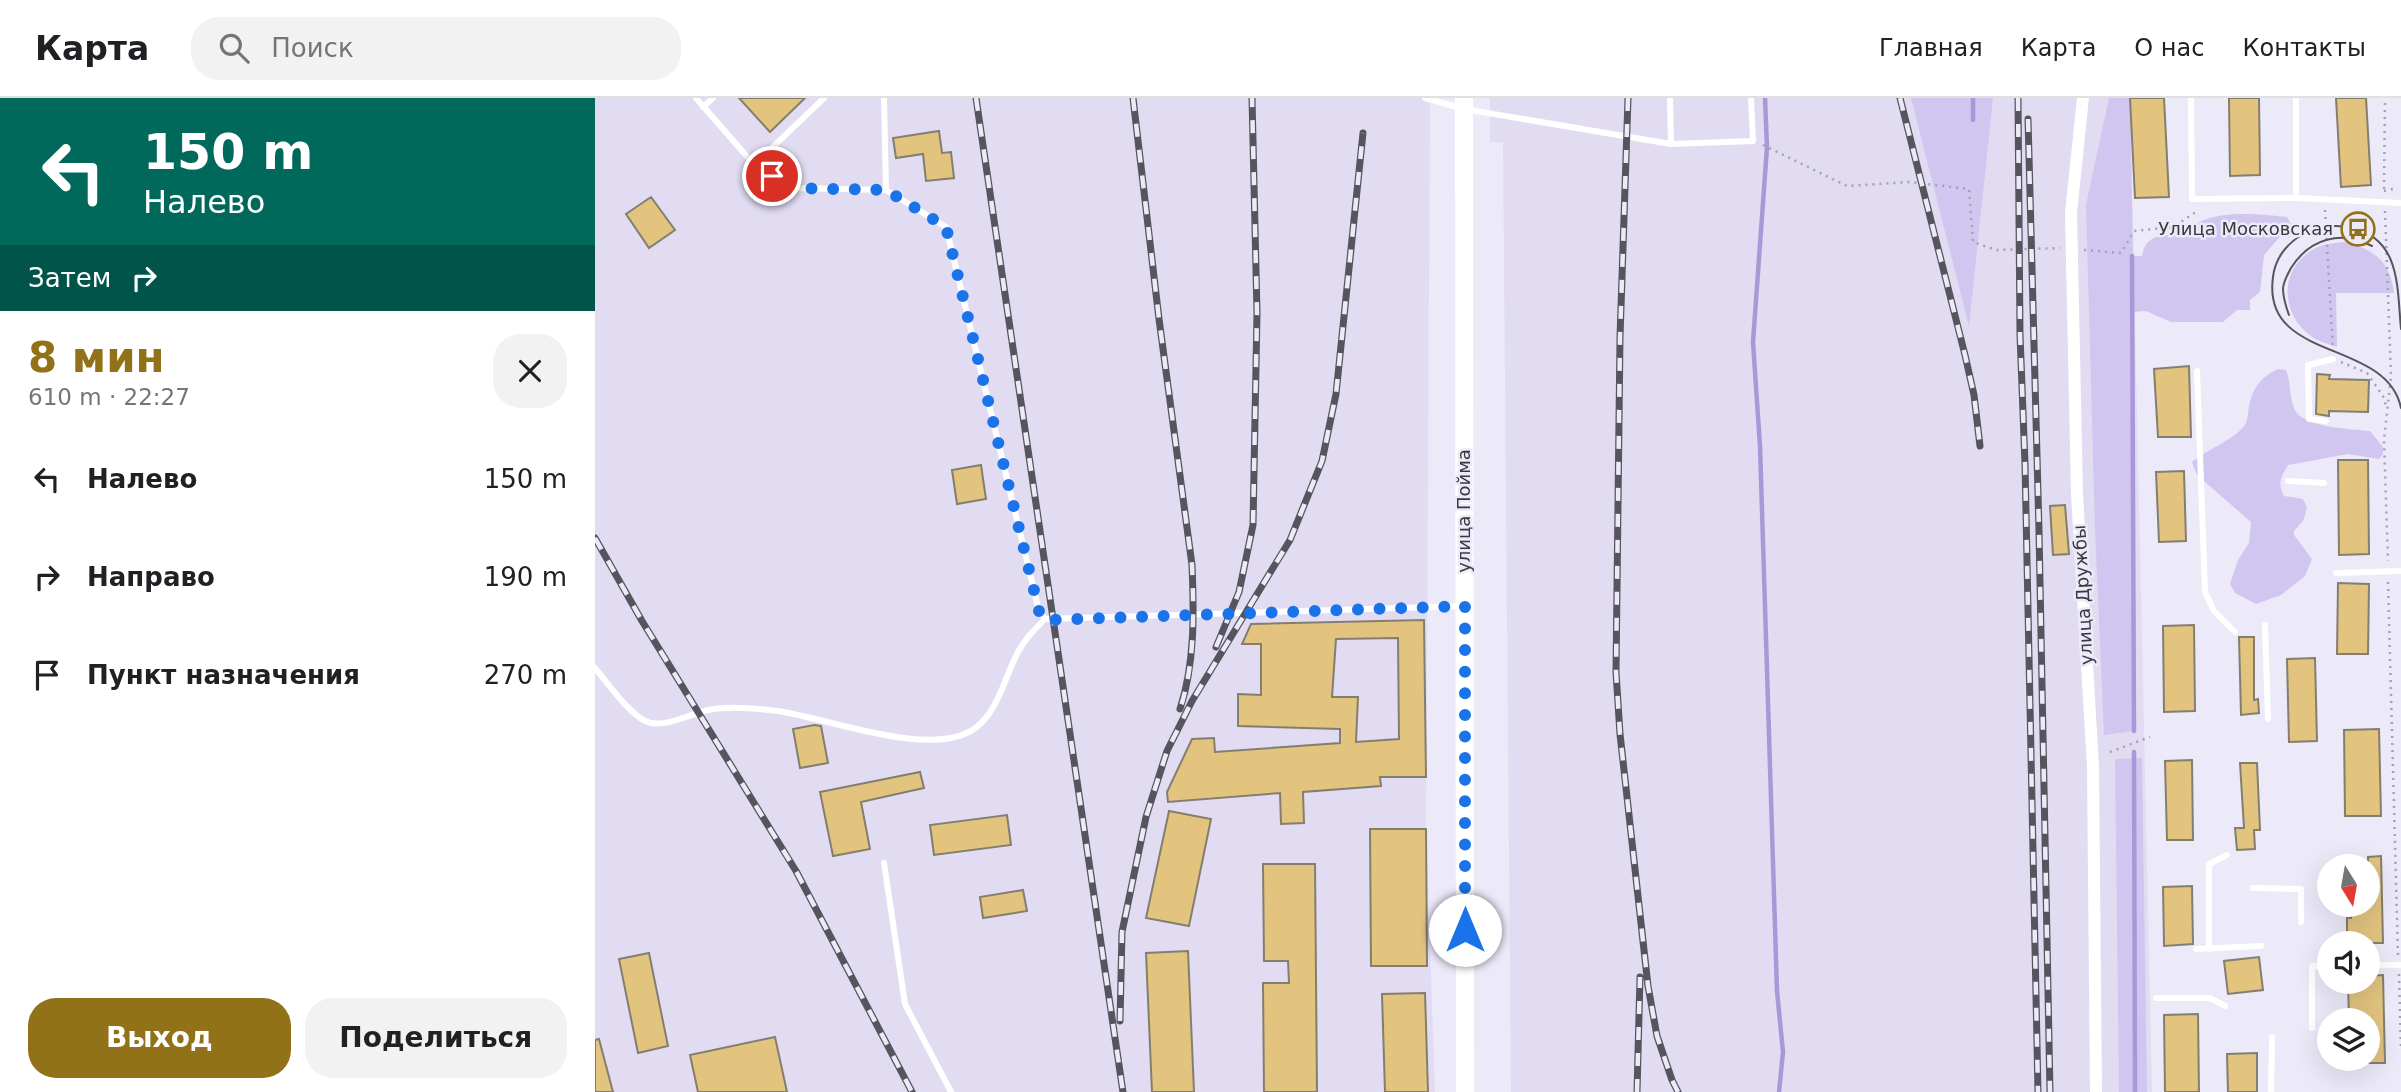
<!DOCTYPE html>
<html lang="ru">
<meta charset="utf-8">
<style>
:root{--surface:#fff;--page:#f2f2f2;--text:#202124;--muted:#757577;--line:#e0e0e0;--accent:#927218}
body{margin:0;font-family:"DejaVu Sans",sans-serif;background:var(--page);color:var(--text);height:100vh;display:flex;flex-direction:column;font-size:26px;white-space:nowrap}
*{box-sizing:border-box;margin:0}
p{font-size:23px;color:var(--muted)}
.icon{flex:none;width:38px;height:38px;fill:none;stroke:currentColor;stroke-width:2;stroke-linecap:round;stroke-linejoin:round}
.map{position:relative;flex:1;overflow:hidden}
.drawer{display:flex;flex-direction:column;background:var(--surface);width:595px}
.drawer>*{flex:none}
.banner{background:#00695c;color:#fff;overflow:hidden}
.needle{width:46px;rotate:169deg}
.controls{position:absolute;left:1722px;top:756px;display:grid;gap:14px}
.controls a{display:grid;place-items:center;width:63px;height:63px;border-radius:50%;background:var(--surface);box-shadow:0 7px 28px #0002;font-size:35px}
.pin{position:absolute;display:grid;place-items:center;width:60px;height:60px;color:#fff;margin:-30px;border:4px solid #fff;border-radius:50%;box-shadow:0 2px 7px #0007}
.me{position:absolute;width:77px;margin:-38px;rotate:0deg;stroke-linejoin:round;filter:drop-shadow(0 0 5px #0008)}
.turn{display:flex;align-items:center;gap:24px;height:147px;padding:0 28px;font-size:32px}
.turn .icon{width:91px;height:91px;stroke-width:2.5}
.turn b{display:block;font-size:49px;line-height:60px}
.then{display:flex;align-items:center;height:66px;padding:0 28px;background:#0003;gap:14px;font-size:26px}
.round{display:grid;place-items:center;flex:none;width:74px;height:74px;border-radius:28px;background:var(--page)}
.overview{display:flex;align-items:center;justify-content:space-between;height:119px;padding:0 28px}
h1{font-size:42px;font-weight:700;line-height:52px;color:var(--accent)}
.primary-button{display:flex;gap:14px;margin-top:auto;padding:14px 28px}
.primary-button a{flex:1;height:80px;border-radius:28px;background:var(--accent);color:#fff;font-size:28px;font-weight:700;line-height:80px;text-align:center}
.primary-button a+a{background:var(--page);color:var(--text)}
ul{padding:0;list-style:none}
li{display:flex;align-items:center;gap:21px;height:98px;padding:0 28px}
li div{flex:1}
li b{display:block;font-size:26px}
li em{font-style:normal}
header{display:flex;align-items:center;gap:42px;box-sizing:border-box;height:98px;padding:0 35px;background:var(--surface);border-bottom:2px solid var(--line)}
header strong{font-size:33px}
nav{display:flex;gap:38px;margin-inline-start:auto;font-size:24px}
.search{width:490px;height:63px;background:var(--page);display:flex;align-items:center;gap:18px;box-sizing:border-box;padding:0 24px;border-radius:28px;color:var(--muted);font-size:26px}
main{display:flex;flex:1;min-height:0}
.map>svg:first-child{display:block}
.built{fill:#e1dcf2}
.green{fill:#d0c6ef}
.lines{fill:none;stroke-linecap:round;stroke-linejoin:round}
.stream{stroke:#a998d8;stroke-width:4.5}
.building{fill:#e2c47f;stroke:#847e70;stroke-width:2;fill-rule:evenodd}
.path{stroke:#a4a2ae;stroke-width:2.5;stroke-dasharray:2 5;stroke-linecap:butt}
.service{stroke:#fff;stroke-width:6}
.minor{stroke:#fff;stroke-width:12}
.secondary{stroke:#fff;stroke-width:18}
.tram{stroke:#56545c;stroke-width:2}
.rail-casing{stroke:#56545c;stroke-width:7}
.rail{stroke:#ece9f9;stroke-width:4.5;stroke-dasharray:13;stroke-linecap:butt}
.route{stroke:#1a73e8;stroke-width:12;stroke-dasharray:0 21.6}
.labels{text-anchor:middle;stroke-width:5;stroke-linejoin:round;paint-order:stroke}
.poi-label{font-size:18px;fill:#3a383e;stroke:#ece9f9;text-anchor:end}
.street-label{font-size:18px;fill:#3a383e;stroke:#ece9f9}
</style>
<header>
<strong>Карта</strong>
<div class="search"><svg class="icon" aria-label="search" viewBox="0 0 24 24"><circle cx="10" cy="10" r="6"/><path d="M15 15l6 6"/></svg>Поиск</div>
<nav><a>Главная</a><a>Карта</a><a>О нас</a><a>Контакты</a></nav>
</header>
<main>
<section class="drawer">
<div class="banner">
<div class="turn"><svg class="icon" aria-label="left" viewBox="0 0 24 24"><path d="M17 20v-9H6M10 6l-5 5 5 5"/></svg><div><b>150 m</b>Налево</div></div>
<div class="then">Затем<svg class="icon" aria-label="right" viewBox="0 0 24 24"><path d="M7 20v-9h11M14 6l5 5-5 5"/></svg></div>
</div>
<div class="overview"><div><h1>8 мин</h1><p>610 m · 22:27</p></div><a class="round"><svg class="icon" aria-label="close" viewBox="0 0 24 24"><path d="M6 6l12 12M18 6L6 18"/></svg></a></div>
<ul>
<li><svg class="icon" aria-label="left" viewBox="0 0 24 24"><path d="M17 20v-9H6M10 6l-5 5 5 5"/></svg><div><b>Налево</b></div><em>150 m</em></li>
<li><svg class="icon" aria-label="right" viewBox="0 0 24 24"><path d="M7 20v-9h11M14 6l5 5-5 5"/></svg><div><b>Направо</b></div><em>190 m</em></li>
<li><svg class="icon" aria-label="arrive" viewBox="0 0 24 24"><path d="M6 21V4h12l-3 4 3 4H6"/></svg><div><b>Пункт назначения</b></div><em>270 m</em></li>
</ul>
<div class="primary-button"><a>Выход</a><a>Поделиться</a></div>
</section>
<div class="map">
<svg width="1806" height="994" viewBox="0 0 1806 994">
<rect width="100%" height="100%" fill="#ece9f9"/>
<path class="built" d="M 0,0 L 835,0 L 831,731 L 840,994 L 0,994 Z
M 895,0 L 1535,0 L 1557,994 L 916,994 L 908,44 L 895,44 Z"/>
<path class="green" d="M 1316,0 L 1398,0 L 1374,228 Z
M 1514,0 L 1535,0 L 1538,158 L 1547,158 C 1552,132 1570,141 1590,133 C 1596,130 1602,124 1609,122 C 1633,113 1666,116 1692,119 L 1696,126 L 1669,157 L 1665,194 L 1655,202 L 1655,212 L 1642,212 L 1628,224 L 1576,224 L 1551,213 L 1537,214 L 1539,633 L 1509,637 L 1500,430 L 1491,107 Z
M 1749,144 C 1779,151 1795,163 1799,195 L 1741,195 L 1742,249 C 1734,246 1724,244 1717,239 C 1686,217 1683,173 1717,152 C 1727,146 1738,145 1749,144 Z
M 1683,271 L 1691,272 C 1696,285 1694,297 1699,310 C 1706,330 1756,331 1775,333 L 1788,349 L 1788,356 L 1784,361 L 1753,356 L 1693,367 C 1686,379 1682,385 1689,398 L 1708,401 L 1712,410 L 1708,423 L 1699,433 L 1699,437 L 1717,461 L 1710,478 L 1686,497 L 1661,506 L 1640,495 L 1635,486 L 1643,462 L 1654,445 L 1656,424 L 1602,377 L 1597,364 C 1611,352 1643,340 1651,325 C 1653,321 1653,313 1654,308 C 1658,289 1666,279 1683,271 Z
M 1547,660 L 1552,994 L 1524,994 L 1520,661 Z"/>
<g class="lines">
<path class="stream" d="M 1170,0 L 1172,49 L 1158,244 L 1165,348 L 1182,893 L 1188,954 L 1184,994
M 1378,0 L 1378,22
M 1537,158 L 1539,633
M 1539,654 L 1540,994"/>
</g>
<path class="building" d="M 144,0 L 210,0 L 175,34 Z
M 1535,0 L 1569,0 L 1574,99 L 1540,100 Z
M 1634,0 L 1664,0 L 1665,77 L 1635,78 Z
M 1741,0 L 1771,0 L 1776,87 L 1746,89 Z
M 344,33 L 347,55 L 356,54 L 359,80 L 331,83 L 328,56 L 301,60 L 298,40 Z
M 56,99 L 80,132 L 54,150 L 31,116 Z
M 1594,268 L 1596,339 L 1563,339 L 1559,271 Z
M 1722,276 L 1735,277 L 1734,281 L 1774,282 L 1773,314 L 1734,313 L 1734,318 L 1721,316 Z
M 1743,362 L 1773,362 L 1774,456 L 1744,457 Z
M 386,367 L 391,401 L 362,406 L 357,372 Z
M 1589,373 L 1591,443 L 1564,444 L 1561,374 Z
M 1470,407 L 1474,456 L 1458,457 L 1455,408 Z
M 1743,485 L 1774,486 L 1773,556 L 1742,556 Z
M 829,522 L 831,679 L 785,679 L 786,688 L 708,694 L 709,725 L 686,726 L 685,695 L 573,704 L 572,694 L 597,641 L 619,640 L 620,654 L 745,645 L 745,631 L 643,628 L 643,596 L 666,597 L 666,546 L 647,546 L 656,526 ZM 803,540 L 804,641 L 761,644 L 763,599 L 737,599 L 741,541 Z
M 1599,527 L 1600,613 L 1569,614 L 1568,528 Z
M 1644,539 L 1659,539 L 1659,602 L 1663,601 L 1664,615 L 1646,617 Z
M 1720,560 L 1722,643 L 1694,644 L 1692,561 Z
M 219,627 L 226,628 L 233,665 L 205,670 L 198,631 Z
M 1784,631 L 1786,718 L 1750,718 L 1749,632 Z
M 1597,662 L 1598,742 L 1572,742 L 1570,663 Z
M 1645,665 L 1662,665 L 1665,732 L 1659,732 L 1660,751 L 1642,752 L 1640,730 L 1649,730 Z
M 325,674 L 329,690 L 266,704 L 275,751 L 238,758 L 225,694 Z
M 574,713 L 616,721 L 594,828 L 551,820 Z
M 412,717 L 416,747 L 339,757 L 335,727 Z
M 775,731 L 831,731 L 832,868 L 776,868 Z
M 1786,758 L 1788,845 L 1752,845 L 1752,820 L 1756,820 L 1756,807 L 1773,807 L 1773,759 Z
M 668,766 L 720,766 L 722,994 L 669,994 L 668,885 L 694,885 L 693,863 L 669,863 Z
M 1597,788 L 1598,846 L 1569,848 L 1568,789 Z
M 428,792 L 432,813 L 388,820 L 385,799 Z
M 593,853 L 599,994 L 557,994 L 551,855 Z
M 54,855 L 73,948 L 43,955 L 24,861 Z
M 1664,859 L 1668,892 L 1633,896 L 1629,863 Z
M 1788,877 L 1790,965 L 1773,965 L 1773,922 L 1754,922 L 1753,884 L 1773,884 L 1773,878 Z
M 830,895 L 833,994 L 790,994 L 787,896 Z
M 1603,916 L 1604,994 L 1570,994 L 1569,917 Z
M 180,939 L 192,994 L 103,994 L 95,957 Z
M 4,941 L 18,994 L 0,994 L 0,942 Z
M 1662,955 L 1662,994 L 1633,994 L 1632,956 Z"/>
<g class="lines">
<path class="path" d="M 1168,47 L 1252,88 L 1315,84 L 1374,91 L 1378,144 L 1401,152 L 1465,150
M 1789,91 L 1790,0
M 1789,93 L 1802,90
M 1730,112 L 1738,252
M 1790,113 L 1796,278 L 1789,342 L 1793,463
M 1489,152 L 1526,155 L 1539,133 L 1578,129 L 1604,112
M 1746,264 L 1772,275 L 1788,298 L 1792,311
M 1793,484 L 1803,858
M 1515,654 L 1555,639
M 1804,876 L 1806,953"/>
<path class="service" d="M 101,0 L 155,62 L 195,90 L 291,92 L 351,129 L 444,513 L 450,521 L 868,508
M 289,0 L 291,92
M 830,0 L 869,11 L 1076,46 L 1158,43 L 1156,0
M 1075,0 L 1076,46
M 1596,0 L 1597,101 L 1701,100 L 1806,105
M 108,9 L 118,0
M 160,66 L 229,0
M 1701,100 L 1701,0
M 1602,273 L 1610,494 L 1619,513 L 1640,534
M 1731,323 L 1714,321 L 1713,267 L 1738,261
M 1693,383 L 1729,385
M 1741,475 L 1806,473
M 1670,527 L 1673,621
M 0,570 C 12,584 38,622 56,625 C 75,628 95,616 113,612 C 134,608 160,610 182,613 C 233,620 328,658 374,634 C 402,620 409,580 423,554 C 430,541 439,532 450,521
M 289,765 L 310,906 L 356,994
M 1658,790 L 1706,791 L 1706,824
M 1601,851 L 1666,848
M 1614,851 L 1614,766 L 1632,757
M 1773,867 L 1806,867
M 1561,900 L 1615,900 L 1630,908
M 1717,930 L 1717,868 L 1734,868
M 1676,994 L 1677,939"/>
<path class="minor" d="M 1488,0 L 1476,115 L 1482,396 L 1498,668 L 1501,994"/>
<path class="secondary" d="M 869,0 L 870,994"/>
<path class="tram" d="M 1694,217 C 1691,209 1688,198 1688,190 C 1689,182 1693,176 1696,170 C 1715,140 1746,132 1777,148
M 1806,231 C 1802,190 1806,142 1758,130 C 1741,126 1723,128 1707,137 C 1691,146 1680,161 1678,179 C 1666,265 1792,240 1806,310"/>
<defs>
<path id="rail" d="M 381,0 L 528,994
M 538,0 L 564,221 L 597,467 C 599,514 600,566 585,611
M 1033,0 L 1025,239 L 1021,574 L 1025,636 L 1053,888 L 1062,938 L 1077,982 L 1083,994
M 1305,0 L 1370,257 L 1379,297 L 1385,348
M 1423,0 L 1425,237 L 1430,366 L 1443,994
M 1433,21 L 1444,433 L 1455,994
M 0,440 L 47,523 L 201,773 L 317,994
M 621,549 L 644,494 L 658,427 L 662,215 L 657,0
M 525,923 L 527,834 L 551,719 L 572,653 L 597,603 L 695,442 L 727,363 L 741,296 L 768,35
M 1042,994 L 1045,879"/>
</defs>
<use href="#rail" class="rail-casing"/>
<use href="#rail" class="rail"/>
</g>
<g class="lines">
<path class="route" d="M 177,78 L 195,90 L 291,92 L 351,129 L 444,513 L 450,522 L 870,508 L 870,832"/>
</g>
<defs>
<symbol id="bus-ring" viewBox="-11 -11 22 22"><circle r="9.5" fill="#ece9f9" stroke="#927218" stroke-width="1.5"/><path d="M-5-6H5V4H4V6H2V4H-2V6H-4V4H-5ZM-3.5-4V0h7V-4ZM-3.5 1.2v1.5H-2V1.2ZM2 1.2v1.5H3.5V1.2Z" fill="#927218"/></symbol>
</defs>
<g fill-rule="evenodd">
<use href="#bus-ring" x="1744" y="112" width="38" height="38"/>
</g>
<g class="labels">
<g class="poi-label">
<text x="1738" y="137">Улица Московская</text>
</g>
<g class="street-label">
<text transform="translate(869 413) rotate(-90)" y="6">улица Пойма</text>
<text transform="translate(1488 497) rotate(-93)" y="6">улица Дружбы</text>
</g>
</g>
</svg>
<div class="controls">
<a><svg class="needle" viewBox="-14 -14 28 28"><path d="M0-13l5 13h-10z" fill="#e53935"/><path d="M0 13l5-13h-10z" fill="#757577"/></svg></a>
<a><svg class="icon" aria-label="sound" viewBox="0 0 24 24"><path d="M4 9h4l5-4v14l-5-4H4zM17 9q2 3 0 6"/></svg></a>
<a><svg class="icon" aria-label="layers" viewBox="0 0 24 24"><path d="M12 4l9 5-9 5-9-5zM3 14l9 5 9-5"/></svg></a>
</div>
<div class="pin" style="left:177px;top:78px;background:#d93025"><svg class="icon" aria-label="arrive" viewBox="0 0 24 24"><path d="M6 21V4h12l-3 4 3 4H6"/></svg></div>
<svg class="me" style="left:870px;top:832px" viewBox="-20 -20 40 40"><circle r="19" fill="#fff"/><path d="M0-13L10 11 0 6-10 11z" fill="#1a73e8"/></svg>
</div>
</main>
